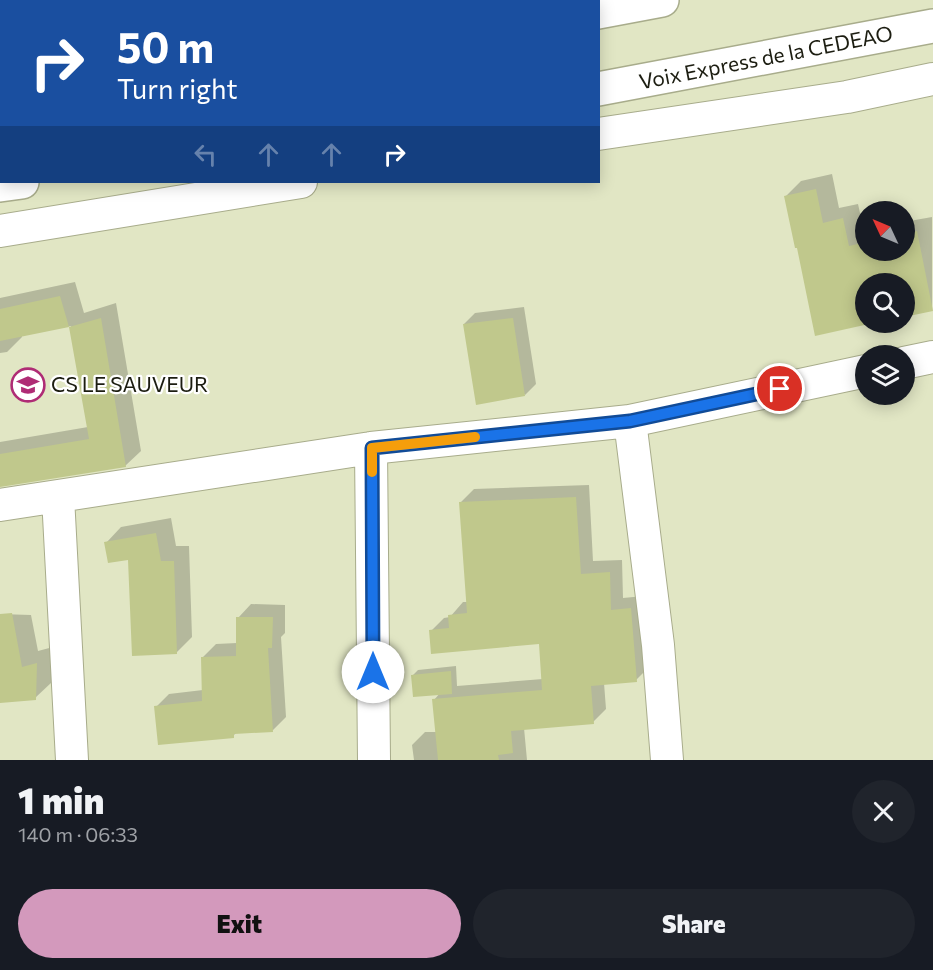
<!DOCTYPE html>
<meta charset="utf-8">
<style>
:root{--surface:#171b24;--page:#20242c;--text:#f1f3f6;--muted:#9ea1a6;--accent:#d399bc}
body{margin:0;font-family:Commissioner,sans-serif;background:var(--page);color:var(--text);height:100vh;display:flex;flex-direction:column;font-size:22px;white-space:nowrap}
*{box-sizing:border-box;margin:0}
p{font-size:20px;color:var(--muted)}
.icon{flex:none;width:33px;height:33px;fill:none;stroke:currentColor;stroke-width:2;stroke-linecap:round;stroke-linejoin:round}
.map{position:relative;height:760px;overflow:hidden}
.panel{display:flex;flex-direction:column;background:var(--surface);flex:1}
.panel>*{flex:none}
.hud{position:absolute;left:0px;top:0px;width:600px;height:183px;box-shadow:0 3px 15px #0003;background:#1a4fa0;color:#fff;overflow:hidden}
.needle{width:39px;rotate:314deg}
.tools{position:absolute;left:855px;top:201px;display:grid;gap:12px}
.tools a{display:grid;place-items:center;width:60px;height:60px;border-radius:50%;background:var(--surface);box-shadow:0 3px 15px #0003;font-size:30px}
.pin{position:absolute;display:grid;place-items:center;width:51px;height:51px;color:#fff;margin:-26px;border:3px solid #fff;border-radius:50%;box-shadow:0 2px 6px #0007}
.me{position:absolute;width:66px;margin:-33px;rotate:0deg;stroke-linejoin:round;filter:drop-shadow(0 0 4px #0008)}
.turn{display:flex;align-items:center;gap:21px;height:126px;padding:0 18px;font-size:27px}
.turn .icon{width:78px;height:78px;stroke-width:2.5}
.turn b{display:block;font-size:42px;line-height:51px}
.lanes{display:flex;align-items:center;height:57px;padding:0 18px;background:#0003;justify-content:center;gap:30px;direction:ltr}
.lanes .off{opacity:.35}
.round{display:grid;place-items:center;flex:none;width:63px;height:63px;border-radius:32px;background:var(--page)}
.summary{display:flex;align-items:center;justify-content:space-between;height:102px;padding:0 18px}
h1{font-size:36px;font-weight:800;line-height:45px}
.button{display:flex;gap:12px;margin-top:auto;padding:12px 18px}
.button a{flex:1;height:69px;border-radius:36px;background:var(--accent);color:#111;font-size:24px;font-weight:800;line-height:69px;text-align:center}
.button a+a{background:var(--page);color:var(--text)}
.map>svg:first-child{display:block}
.shadow{fill:#0003}
.building{fill:#c0c88c}
.lines{fill:none;stroke-linecap:round;stroke-linejoin:round}
.minor-casing{stroke:#a8ac8b;stroke-width:34}
.major-casing{stroke:#a8ac8b;stroke-width:36}
.minor{stroke:#fff;stroke-width:32}
.major{stroke:#fff;stroke-width:33}
.route-casing{stroke:#114b97;stroke-width:15}
.route{stroke:#1a73e8;stroke-width:10}
.slow{stroke:#f59e0b;stroke-width:10}
.labels{text-anchor:middle;stroke-width:4.5;stroke-linejoin:round;paint-order:stroke}
.street-label{font-size:21px;fill:#1c1d11;stroke:#fff}
.poi-label{font-size:21px;fill:#1c1d11;stroke:#fff;text-anchor:start}
</style>
<div class="map">
<svg width="933" height="760" viewBox="0 0 933 760">
<rect width="100%" height="100%" fill="#e1e6c4"/>
<path class="shadow" d="M 832,174 L 839,208 L 858,204 L 864,231 L 866,231 L 866,250 L 904,250 L 904,222 L 932,217 L 932,310 L 904,284 L 866,284 L 816,334 L 798,246 L 786,196 L 801,181 Z
M 75,282 L 84,313 L 116,303 L 141,451 L 125,466 L 0,485 L 0,442 L 88,427 L 71,326 L 22,335 L 22,337 L 7,352 L 0,353 L 0,298 Z
M 524,307 L 536,384 L 525,395 L 464,324 L 475,313 Z
M 589,485 L 593,561 L 622,560 L 623,598 L 644,596 L 649,667 L 636,680 L 604,683 L 606,709 L 593,722 L 524,728 L 527,760 L 414,760 L 412,745 L 425,732 L 437,732 L 434,700 L 440,693 L 413,675 L 418,670 L 456,666 L 457,686 L 543,679 L 540,643 L 431,631 L 444,618 L 450,617 L 463,602 L 467,602 L 461,502 L 474,489 Z
M 171,518 L 176,546 L 189,546 L 192,637 L 176,653 L 130,558 L 106,543 L 121,527 Z
M 251,604 L 285,605 L 285,633 L 281,637 L 286,717 L 273,730 L 237,732 L 233,736 L 156,707 L 169,694 L 203,690 L 203,657 L 216,644 L 237,643 L 238,618 Z
M 0,614 L 31,615 L 38,651 L 53,647 L 52,682 L 35,698 L 0,702 Z"/>
<path class="building" d="M 816,189 L 823,223 L 843,218 L 849,246 L 866,242 L 866,250 L 904,250 L 904,234 L 917,231 L 933,311 L 904,317 L 904,284 L 866,284 L 866,322 L 878,322 L 815,336 L 797,248 L 795,248 L 784,196 Z
M 60,296 L 69,327 L 0,341 L 0,309 Z
M 101,318 L 126,467 L 0,487 L 0,454 L 89,439 L 69,327 Z
M 513,318 L 525,396 L 476,405 L 463,324 Z
M 576,497 L 581,574 L 610,572 L 611,610 L 631,608 L 637,682 L 591,686 L 594,724 L 511,731 L 513,753 L 498,755 L 499,760 L 438,760 L 432,699 L 542,690 L 539,644 L 431,654 L 429,630 L 449,628 L 448,615 L 467,613 L 459,502 Z
M 156,533 L 161,561 L 174,561 L 177,654 L 132,656 L 128,560 L 108,563 L 104,542 Z
M 12,613 L 22,667 L 37,663 L 36,700 L 0,703 L 0,614 Z
M 236,617 L 273,617 L 272,648 L 268,648 L 273,732 L 234,734 L 234,738 L 158,745 L 154,706 L 202,701 L 201,657 L 236,656 Z
M 451,671 L 452,694 L 413,697 L 411,675 Z"/>
<g class="lines">
<defs>
<path id="minor" d="M 247,0 L 248,2
M 125,2 L 132,0
M 218,2 L 219,0
M 0,29 L 2,28
M 598,134 L 847,97 L 933,79
M 0,231 L 301,182
M 904,363 L 933,357
M 630,421 L 658,645 L 667,760
M 371,448 L 374,760
M 58,497 L 72,760
M 0,505 L 371,448 L 630,421 L 866,371"/>
<path id="major" d="M 598,12 L 662,0
M 598,89 L 933,26
M 0,120 L 2,119
M 0,185 L 22,182"/>
</defs>
<use href="#minor" class="minor-casing"/>
<use href="#major" class="major-casing"/>
<use href="#minor" class="minor"/>
<use href="#major" class="major"/>
</g>
<g class="lines">
<defs>
<path id="route" d="M 373,672 L 372,448 L 630,421 L 780,389"/>
</defs>
<use href="#route" class="route-casing"/>
<use href="#route" class="route"/>
<path class="slow" d="M 372,472 L 372,448 L 475,437"/>
</g>
<defs>
<symbol id="school-ring" viewBox="-11 -11 22 22"><circle r="9.5" fill="#fff" stroke="#af2c75" stroke-width="1.5"/><path d="M0-5L7-2L0 1L-7-2ZM-4 1L0 2.5L4 1V4Q0 6-4 4Z" fill="#af2c75"/></symbol>
</defs>
<g fill-rule="evenodd">
<use href="#school-ring" x="9" y="366" width="38" height="38"/>
</g>
<g class="labels">
<g class="street-label">
<text transform="translate(766 58) rotate(-11)" y="7">Voix Express de la CEDEAO</text>
</g>
<g class="poi-label">
<text x="51" y="392">CS LE SAUVEUR</text>
</g>
</g>
</svg>
<div class="tools">
<a><svg class="needle" viewBox="-14 -14 28 28"><path d="M0-13l5 13h-10z" fill="#e53935"/><path d="M0 13l5-13h-10z" fill="#9ea1a6"/></svg></a>
<a><svg class="icon" aria-label="search" viewBox="0 0 24 24"><circle cx="10" cy="10" r="6"/><path d="M15 15l6 6"/></svg></a>
<a><svg class="icon" aria-label="layers" viewBox="0 0 24 24"><path d="M12 4l9 5-9 5-9-5zM3 14l9 5 9-5"/></svg></a>
</div>
<div class="pin" style="left:780px;top:389px;background:#d93025"><svg class="icon" aria-label="arrive" viewBox="0 0 24 24"><path d="M6 21V4h12l-3 4 3 4H6"/></svg></div>
<svg class="me" style="left:373px;top:672px" viewBox="-20 -20 40 40"><circle r="19" fill="#fff"/><path d="M0-13L10 11 0 6-10 11z" fill="#1a73e8"/></svg>
<div class="hud">
<div class="turn"><svg class="icon" aria-label="right" viewBox="0 0 24 24"><path d="M7 20v-9h11M14 6l5 5-5 5"/></svg><div><b>50 m</b>Turn right</div></div>
<div class="lanes"><svg class="icon off" aria-label="left" viewBox="0 0 24 24"><path d="M17 20v-9H6M10 6l-5 5 5 5"/></svg><svg class="icon off" aria-label="ahead" viewBox="0 0 24 24"><path d="M12 20V5M6 11l6-6 6 6"/></svg><svg class="icon off" aria-label="ahead" viewBox="0 0 24 24"><path d="M12 20V5M6 11l6-6 6 6"/></svg><svg class="icon" aria-label="right" viewBox="0 0 24 24"><path d="M7 20v-9h11M14 6l5 5-5 5"/></svg></div>
</div>
</div>
<section class="panel">
<div class="summary"><div><h1>1 min</h1><p>140 m · 06:33</p></div><a class="round"><svg class="icon" aria-label="close" viewBox="0 0 24 24"><path d="M6 6l12 12M18 6L6 18"/></svg></a></div>
<div class="button"><a>Exit</a><a>Share</a></div>
</section>
